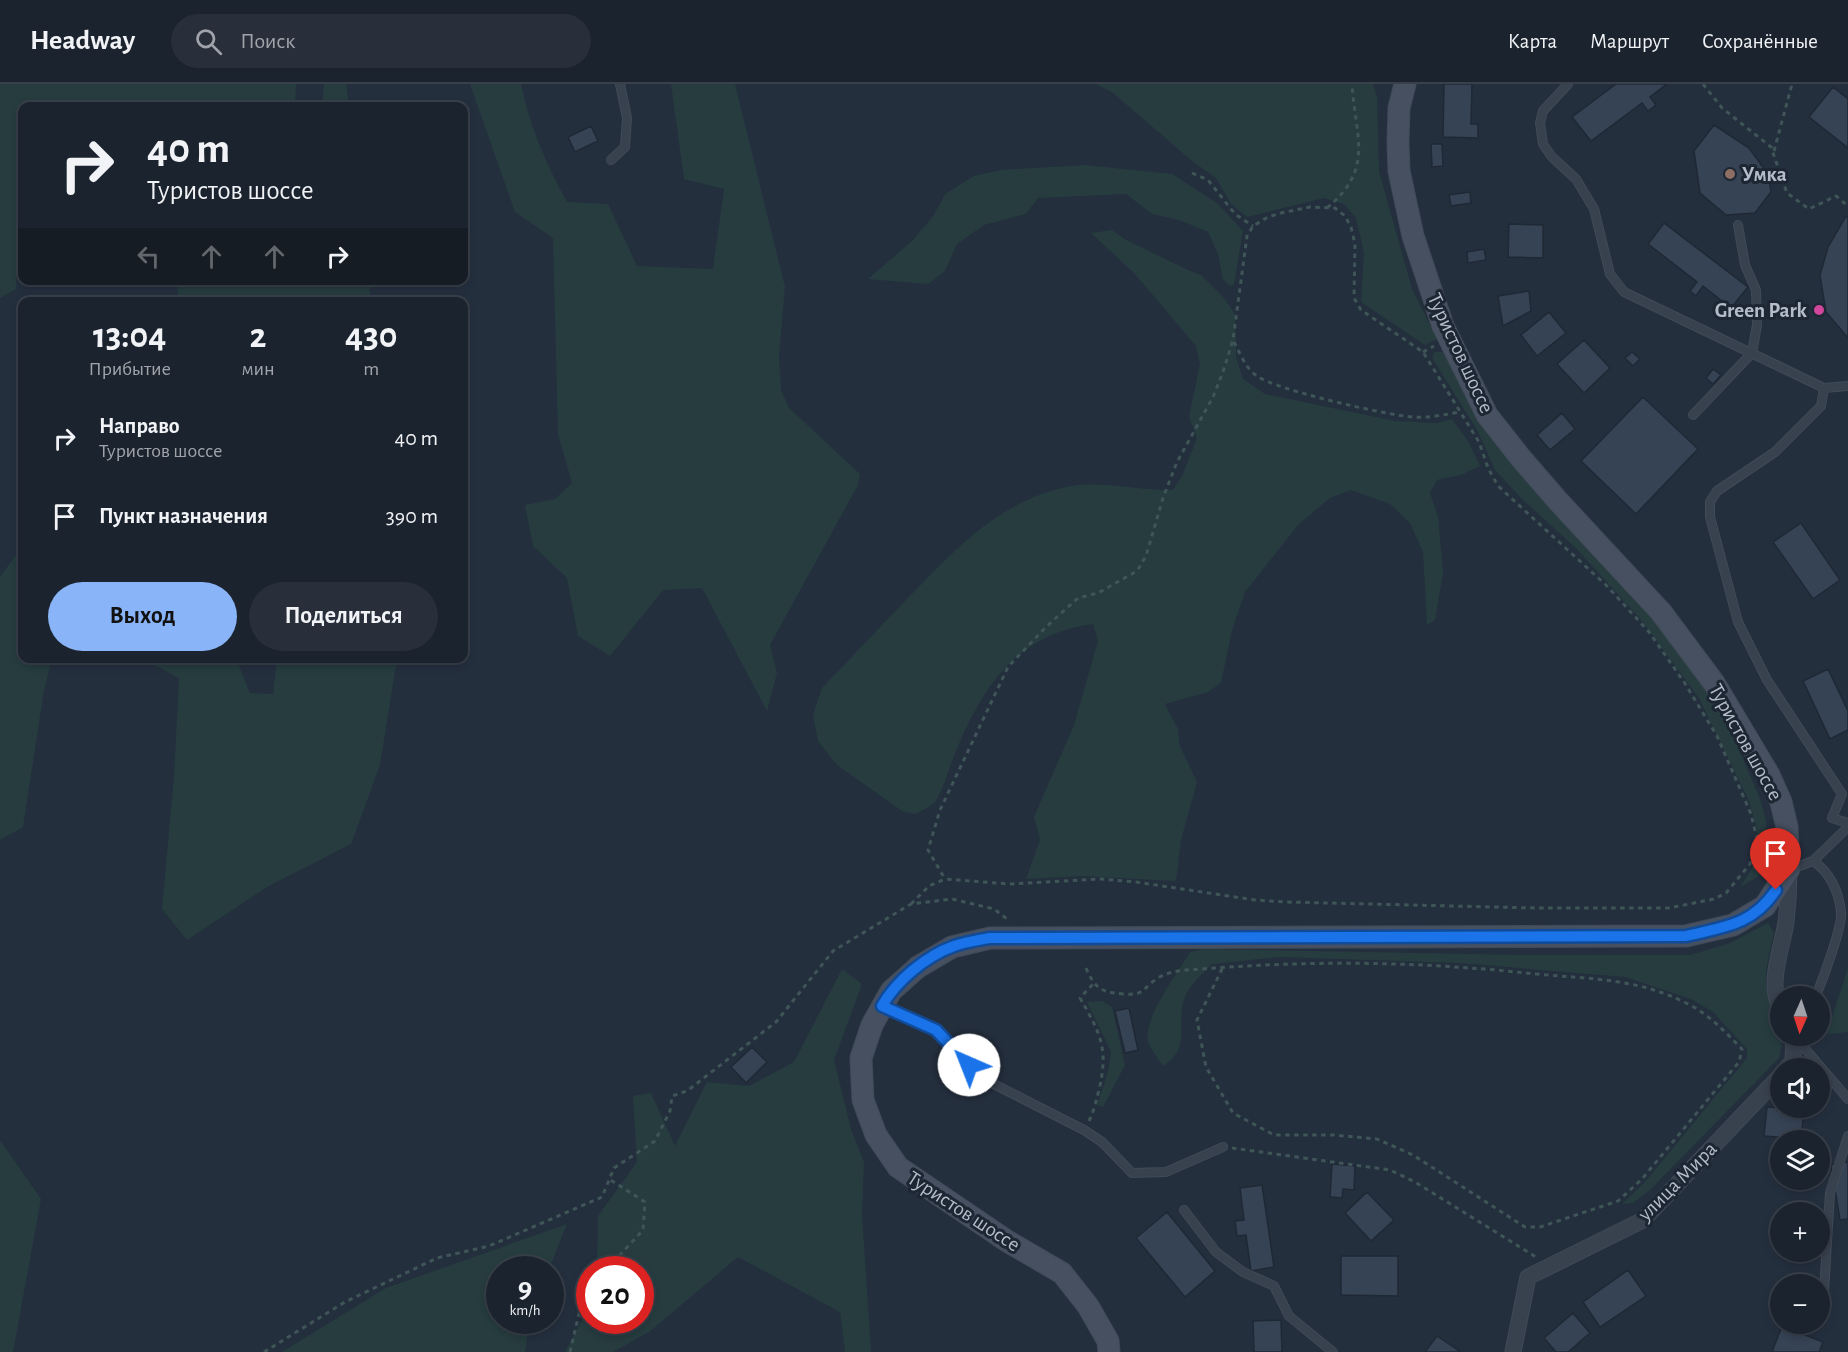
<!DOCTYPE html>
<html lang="ru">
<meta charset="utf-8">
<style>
:root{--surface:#1b232e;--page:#282f3a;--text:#f1f3f6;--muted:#a0a4aa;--line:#39404a;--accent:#8ab4f8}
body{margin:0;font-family:"Alegreya Sans",sans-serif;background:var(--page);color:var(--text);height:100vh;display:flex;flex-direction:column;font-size:22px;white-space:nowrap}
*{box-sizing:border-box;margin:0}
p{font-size:20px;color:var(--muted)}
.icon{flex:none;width:33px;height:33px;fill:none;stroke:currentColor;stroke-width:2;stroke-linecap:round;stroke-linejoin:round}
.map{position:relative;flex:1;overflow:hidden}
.side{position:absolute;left:18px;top:213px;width:450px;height:366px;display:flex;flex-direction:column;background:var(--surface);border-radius:12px;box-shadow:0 3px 9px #0003,0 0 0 2px var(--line)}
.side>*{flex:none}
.top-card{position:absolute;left:18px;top:18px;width:450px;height:183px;border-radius:12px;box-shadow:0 3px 9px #0003,0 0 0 2px var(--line);background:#1b232e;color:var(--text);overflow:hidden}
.needle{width:39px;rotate:183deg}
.tools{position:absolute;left:1770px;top:902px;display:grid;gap:12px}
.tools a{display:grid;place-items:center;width:60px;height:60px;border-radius:50%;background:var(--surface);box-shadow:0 3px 9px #0003,0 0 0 2px var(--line);font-size:30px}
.speed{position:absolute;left:486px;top:1172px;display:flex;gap:12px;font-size:30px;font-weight:700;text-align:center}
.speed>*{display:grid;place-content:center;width:78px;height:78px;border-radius:50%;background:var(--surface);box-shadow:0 3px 9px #0003,0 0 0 2px var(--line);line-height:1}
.speed small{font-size:15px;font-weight:400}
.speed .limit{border:9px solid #d22;background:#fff;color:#111}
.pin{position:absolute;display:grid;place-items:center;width:51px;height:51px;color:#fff;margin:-62px -26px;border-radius:50% 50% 50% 0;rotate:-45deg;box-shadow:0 0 6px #0007}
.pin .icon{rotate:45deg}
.me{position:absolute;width:66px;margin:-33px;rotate:316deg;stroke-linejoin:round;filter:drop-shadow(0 0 4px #0008)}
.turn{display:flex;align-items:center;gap:21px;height:126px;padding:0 30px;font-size:27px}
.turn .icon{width:78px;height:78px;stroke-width:2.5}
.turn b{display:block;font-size:42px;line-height:51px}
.lanes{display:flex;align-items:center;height:57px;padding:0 30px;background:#0003;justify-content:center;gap:30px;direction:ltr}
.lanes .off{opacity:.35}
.eta{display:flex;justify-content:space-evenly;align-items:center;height:102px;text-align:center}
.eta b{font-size:36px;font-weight:700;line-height:42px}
.button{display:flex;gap:12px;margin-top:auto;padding:12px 30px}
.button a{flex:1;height:69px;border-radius:36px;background:var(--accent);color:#111;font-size:24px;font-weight:700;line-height:69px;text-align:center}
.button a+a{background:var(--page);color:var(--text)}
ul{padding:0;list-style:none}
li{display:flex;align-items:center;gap:18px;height:78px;padding:0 30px}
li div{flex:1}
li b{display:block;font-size:22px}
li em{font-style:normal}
header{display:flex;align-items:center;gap:36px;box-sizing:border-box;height:84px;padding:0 30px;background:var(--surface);border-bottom:2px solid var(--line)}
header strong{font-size:28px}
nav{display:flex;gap:33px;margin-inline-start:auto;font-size:21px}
.search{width:420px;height:54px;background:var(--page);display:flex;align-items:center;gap:15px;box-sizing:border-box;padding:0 21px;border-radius:33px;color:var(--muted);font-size:22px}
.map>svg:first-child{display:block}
.green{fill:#263c3f}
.building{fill:#364354;stroke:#1f2835;stroke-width:1.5}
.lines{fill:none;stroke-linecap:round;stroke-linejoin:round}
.service-casing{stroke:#414a57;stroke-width:10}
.minor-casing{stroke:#414a57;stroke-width:17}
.secondary-casing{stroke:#414a57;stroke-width:23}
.path{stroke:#3f5557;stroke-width:3;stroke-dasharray:4.5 4.5;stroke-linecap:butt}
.service{stroke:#38414e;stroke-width:8}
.minor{stroke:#38414e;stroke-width:15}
.secondary{stroke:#465061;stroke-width:21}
.route-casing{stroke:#114b97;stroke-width:15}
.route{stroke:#1a73e8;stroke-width:10}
.education-dot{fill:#8d6e63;stroke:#1d2633;stroke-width:2}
.hotel-dot{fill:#d1479c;stroke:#1d2633;stroke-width:2}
.labels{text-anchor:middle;stroke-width:6;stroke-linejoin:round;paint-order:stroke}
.poi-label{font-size:21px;font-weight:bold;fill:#b4bcc9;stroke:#1d2633;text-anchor:start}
.street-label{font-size:21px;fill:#b4bcc9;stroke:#1d2633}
</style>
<header>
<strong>Headway</strong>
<div class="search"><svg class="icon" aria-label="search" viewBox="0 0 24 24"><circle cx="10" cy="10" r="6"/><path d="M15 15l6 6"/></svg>Поиск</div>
<nav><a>Карта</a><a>Маршрут</a><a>Сохранённые</a></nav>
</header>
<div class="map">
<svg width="1848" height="1268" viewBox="0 0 1848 1268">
<rect width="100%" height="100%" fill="#242f3e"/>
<path class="green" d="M 0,0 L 296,0 L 295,22 L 22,22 L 22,105 L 19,124 L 16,205 L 0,214 Z
M 324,0 L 346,0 L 349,22 L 322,22 Z
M 470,0 L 521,0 C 529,41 547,82 567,118 L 608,120 L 637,182 L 713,185 L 724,105 L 684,95 L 671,0 L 735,0 L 785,203 L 779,271 L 781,306 L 789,324 L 860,390 L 858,401 L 770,561 L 777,589 L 767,627 L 702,504 L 663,506 L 610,572 L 578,552 L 567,494 L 533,462 L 525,421 L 555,415 L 572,399 L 558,350 L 553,154 L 515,128 Z
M 1096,0 L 1373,0 L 1377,13 L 1379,87 L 1412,205 L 1437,255 L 1425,261 L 1361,218 L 1364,169 L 1356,134 L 1344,120 L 1324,114 L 1247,133 L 1231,120 L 1216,94 L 1192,77 L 1112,8 Z
M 1086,81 L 1172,90 L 1217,119 L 1243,147 L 1234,200 L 1230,202 L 1223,195 L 1218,170 L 1208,148 L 1179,136 L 1152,130 L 1126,110 L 1038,114 L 1026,130 L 984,141 L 957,160 L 945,187 L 928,200 L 868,195 L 913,156 L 934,131 L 945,110 L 974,92 L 1001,86 Z
M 1112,146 L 1126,156 L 1188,186 L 1201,191 L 1223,213 L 1235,230 L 1236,274 L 1243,295 L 1265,310 L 1395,337 L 1437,339 L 1452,335 L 1468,357 L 1480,382 L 1461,391 L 1437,396 L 1430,409 L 1438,433 L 1443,488 L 1435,536 L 1427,541 L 1423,468 L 1410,439 L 1390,420 L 1351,406 L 1330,414 L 1299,440 L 1245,508 L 1232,546 L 1221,599 L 1208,608 L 1165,620 L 1178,645 L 1179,660 L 1197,698 L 1181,756 L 1176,797 L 1080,792 L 1026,795 L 1040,756 L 1034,733 L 1074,641 L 1098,557 L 1093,540 C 1017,550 983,602 956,667 C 950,681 943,707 935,718 C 931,723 921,727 915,730 L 902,727 L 837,681 L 818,657 L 813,631 L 822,604 C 850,575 877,546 905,517 C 954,467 999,415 1072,402 C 1106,397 1139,407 1173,406 L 1183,390 L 1197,354 L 1189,333 L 1200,280 L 1196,262 L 1134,189 L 1091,149 Z
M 178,196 L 369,197 L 371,217 L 177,217 Z
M 1435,268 L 1443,268 L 1477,326 L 1685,569 L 1725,633 L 1760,715 L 1766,737 L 1767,763 L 1759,792 L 1740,803 L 1751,786 L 1757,769 L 1757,745 L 1749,717 L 1699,614 L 1642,537 L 1576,464 L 1522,415 L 1495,386 L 1477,346 L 1432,274 Z
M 21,464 L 22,574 L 52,575 L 44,606 L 23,743 L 0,756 L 0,493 Z
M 142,575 L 236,575 L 250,609 L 273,610 L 277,575 L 397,575 L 380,681 L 351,760 L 267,803 L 187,856 L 162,825 L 174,692 L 179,594 Z
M 1768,839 L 1774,849 C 1771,864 1766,880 1766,895 C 1765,924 1791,948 1778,975 L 1650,1106 L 1633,1119 L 1622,1120 L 1645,1098 L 1747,974 L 1747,965 L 1713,928 L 1691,915 L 1625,893 L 1461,879 L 1280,873 L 1212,880 C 1204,888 1192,899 1187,909 C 1172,939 1195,961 1163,982 C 1159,975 1150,965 1148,957 C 1143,934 1178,889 1190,868 L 1203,865 L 1523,871 L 1690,871 L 1730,859 Z
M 1848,884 L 1848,948 L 1820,951 L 1820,943 L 1831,936 Z
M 842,885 L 862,900 L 834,976 L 851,1045 L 864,1078 L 862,1129 L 871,1268 L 845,1268 L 840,1228 L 738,1173 L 649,1248 L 613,1268 L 565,1268 L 589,1223 L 590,1236 L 640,1236 L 640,1185 L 597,1185 L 598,1132 L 637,1078 L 633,1012 L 651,1009 L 675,1062 L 707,998 L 749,1002 L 794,978 Z
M 1102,917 L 1112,923 L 1125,981 L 1103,1023 L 1097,1021 L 1108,988 L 1111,968 L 1087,918 Z
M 0,1056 L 41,1115 L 13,1268 L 0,1268 Z
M 567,1140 L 549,1185 L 500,1185 L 500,1236 L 530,1236 L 525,1268 L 282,1268 L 386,1204 Z"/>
<path class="building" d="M 1444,0 L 1472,0 L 1471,40 L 1478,40 L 1478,54 L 1443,53 Z
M 1616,0 L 1667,0 L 1650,13 L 1656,21 L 1648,27 L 1642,19 L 1591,57 L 1572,33 Z
M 1833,3 L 1848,15 L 1848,64 L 1809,33 Z
M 1714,41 L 1749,64 L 1768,90 L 1771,108 L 1755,129 L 1726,131 L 1700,109 L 1694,67 Z
M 591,42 L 598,57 L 575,68 L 568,53 Z
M 1431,60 L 1442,60 L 1443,82 L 1432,83 Z
M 1470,108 L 1471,119 L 1451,122 L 1449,111 Z
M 1846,132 L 1848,134 L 1848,254 L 1826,228 L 1820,191 L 1828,163 Z
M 1664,139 L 1748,203 L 1731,224 L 1703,202 L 1696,212 L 1690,207 L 1697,198 L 1648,160 Z
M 1509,140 L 1543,141 L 1543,174 L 1508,173 Z
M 1484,165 L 1486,176 L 1468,179 L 1467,168 Z
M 1529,207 L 1531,227 L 1503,242 L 1498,212 Z
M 1549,228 L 1566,249 L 1537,272 L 1521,251 Z
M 1584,256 L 1610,284 L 1584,309 L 1557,280 Z
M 1632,268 L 1640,275 L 1633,282 L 1625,274 Z
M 1713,285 L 1721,291 L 1713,300 L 1706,294 Z
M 1643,313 L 1698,365 L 1636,430 L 1581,377 Z
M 1562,329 L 1575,345 L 1550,366 L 1537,351 Z
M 1801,439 L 1840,496 L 1813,515 L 1773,458 Z
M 1828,585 L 1848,627 L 1848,646 L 1830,655 L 1803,597 Z
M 1129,924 L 1138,966 L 1125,969 L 1115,927 Z
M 752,963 L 767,978 L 746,999 L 731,983 Z
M 1767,1023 L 1804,1026 L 1801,1055 L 1764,1052 Z
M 1848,1078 L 1848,1135 L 1840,1136 L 1831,1081 Z
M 1332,1080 L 1355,1082 L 1354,1106 L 1343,1105 L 1342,1114 L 1330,1113 Z
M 1262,1101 L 1274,1183 L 1251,1187 L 1246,1151 L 1237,1152 L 1235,1137 L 1244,1136 L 1240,1104 Z
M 1367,1108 L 1394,1136 L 1371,1157 L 1345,1129 Z
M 1167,1128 L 1215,1187 L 1185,1213 L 1136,1154 Z
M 1341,1172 L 1398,1172 L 1398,1212 L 1341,1211 Z
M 1628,1186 L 1646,1212 L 1600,1243 L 1583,1218 Z
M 1573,1229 L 1590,1249 L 1568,1268 L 1556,1268 L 1544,1254 Z
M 1281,1236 L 1282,1268 L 1254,1268 L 1253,1237 Z
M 1782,1242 L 1823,1258 L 1819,1268 L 1772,1268 Z
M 1437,1252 L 1461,1268 L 1425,1268 Z"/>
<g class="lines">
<defs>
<path id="service" d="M 1568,0 L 1543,27 L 1540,39 L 1543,60 L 1552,73 L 1576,95 L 1594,125 L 1610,190 L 1624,208 L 1824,304 L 1848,302
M 611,76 L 625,63 L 627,34 L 620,0
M 1824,304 L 1821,322 L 1775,368 L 1717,407 L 1710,418 L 1710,433 L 1738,538 L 1767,596 L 1842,710 L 1832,734 L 1848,739
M 1693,331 L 1752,269 L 1757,241 L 1756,206 L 1745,181 L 1738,141
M 1813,777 C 1830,788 1839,808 1841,828 C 1843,842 1822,897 1816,912
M 1791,785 L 1813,777 L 1848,743
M 884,922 L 936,946 L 982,994 L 1084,1046 L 1102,1058 L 1132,1089 L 1166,1088 L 1223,1063
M 1795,953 L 1848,1015
M 1184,1126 L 1216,1168 L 1243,1188 L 1274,1202 L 1289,1232 L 1333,1268
M 1824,1208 L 1830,1109 L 1848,1052"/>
<path id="minor" d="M 1780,922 C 1767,901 1783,860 1786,838 C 1788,821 1789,803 1789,786
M 1787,984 L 1793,977 L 1794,951
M 1513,1268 L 1528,1193 L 1643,1136 L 1780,992"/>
<path id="secondary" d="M 1109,1268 L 1108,1257 L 1088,1222 L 1062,1189 L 1007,1157 L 898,1083 L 876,1051 L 863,1016 L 861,974 L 872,941 L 891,907 L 918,883 L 952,863 L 990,854 L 1686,852 L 1733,841 L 1765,822 L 1789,785 L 1787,743 L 1781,718 L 1769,691 L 1714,599 L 1661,528 L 1558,417 L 1520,373 L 1487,331 L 1443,242 L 1413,152 L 1399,87 L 1398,58 L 1399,24 L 1405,0"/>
</defs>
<use href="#service" class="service-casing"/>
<use href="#minor" class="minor-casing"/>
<use href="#secondary" class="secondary-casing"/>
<path class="path" d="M 1703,0 L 1722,24 L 1771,63 L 1787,109 L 1809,125 L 1836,112 L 1848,122
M 1774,67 L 1792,0
M 1192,89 L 1208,96 L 1235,130 L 1253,142
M 1327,124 C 1375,84 1355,53 1352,0
M 1234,258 C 1240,269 1246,285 1257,292 C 1276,306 1386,331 1413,333 C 1428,334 1444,331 1459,328
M 1423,268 L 1434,262
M 911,820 L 929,802 L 945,795 L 1009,800 L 1101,795 L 1136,798 L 1255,816 L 1286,818 L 1536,824 L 1669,824 L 1714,815 L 1726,809 L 1750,780 L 1757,755 L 1751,730 L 1717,652 L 1684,598 L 1649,548 L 1607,502 L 1498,402 L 1488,384 L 1479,358 L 1423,268 L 1361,226 L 1354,214 L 1355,160 L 1351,143 L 1345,132 L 1335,124 L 1310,123 L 1281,129 L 1268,133 L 1253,142 L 1247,152 L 1233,256 L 1223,288 L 1213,313 L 1177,378 L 1163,414 L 1146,472 L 1137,487 L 1098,509 L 1078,514 L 1046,543 L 1008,583 L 940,726 L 928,766 L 945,795
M 1086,884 C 1095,904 1100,908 1123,910 C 1146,912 1143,903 1158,894 C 1171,886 1186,886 1201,885 C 1290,878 1380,877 1469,884 C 1491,885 1514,888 1536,890 C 1589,895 1637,894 1686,919 C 1709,930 1724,947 1742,965 L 1739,978 L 1642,1095 L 1618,1117 L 1540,1143 L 1525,1143 L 1413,1071 L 1377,1055 L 1334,1051 L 1274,1051 L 1233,1029 L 1206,983 L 1197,936 L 1223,883
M 1089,1037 C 1094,1027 1096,1017 1099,1006 C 1109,964 1100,949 1080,914 L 1093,900
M 1232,1064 L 1390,1086 L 1415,1098 L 1536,1173
M 607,1185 L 643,1146 L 645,1118 L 609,1095
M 264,1268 L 345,1218 L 437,1174 L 489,1162 L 602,1113 L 614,1084 L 655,1057 L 670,1027 L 672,1012 L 687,1007 L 776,938 L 833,867 L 911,820 L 952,815 L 994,825 L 1007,835
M 570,1268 L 584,1208 L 590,1203"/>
<use href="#service" class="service"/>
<use href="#minor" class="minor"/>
<use href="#secondary" class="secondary"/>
</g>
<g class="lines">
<defs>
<path id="route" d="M 969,981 L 936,946 L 882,922 C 896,897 926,872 954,862 C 965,858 978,856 990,854 L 1686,852 C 1724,843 1753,841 1776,806"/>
</defs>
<use href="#route" class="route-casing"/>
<use href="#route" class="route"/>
</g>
<circle class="education-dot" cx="1730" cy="90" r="6"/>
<circle class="hotel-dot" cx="1819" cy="226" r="6"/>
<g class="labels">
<g class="poi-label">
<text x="1742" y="97">Умка</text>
<text x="1807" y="233" text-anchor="end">Green Park</text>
</g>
<g class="street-label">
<text transform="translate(1461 269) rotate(65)" y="7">Туристов шоссе</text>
<text transform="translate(1746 658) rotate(61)" y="7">Туристов шоссе</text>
<text transform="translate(1677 1097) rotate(-45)" y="7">улица Мира</text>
<text transform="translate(964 1127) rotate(33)" y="7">Туристов шоссе</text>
</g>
</g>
</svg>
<div class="tools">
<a><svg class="needle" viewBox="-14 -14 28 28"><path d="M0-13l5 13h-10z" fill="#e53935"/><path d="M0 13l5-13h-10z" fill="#a0a4aa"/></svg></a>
<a><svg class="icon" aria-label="sound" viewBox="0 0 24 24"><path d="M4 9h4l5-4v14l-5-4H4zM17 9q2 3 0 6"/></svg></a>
<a><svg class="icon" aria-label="layers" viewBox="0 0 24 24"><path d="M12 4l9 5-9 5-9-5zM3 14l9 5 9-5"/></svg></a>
<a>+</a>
<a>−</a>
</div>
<div class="speed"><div>9<small>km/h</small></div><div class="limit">20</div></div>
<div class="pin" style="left:1776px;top:806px;background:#d93025"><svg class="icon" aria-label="arrive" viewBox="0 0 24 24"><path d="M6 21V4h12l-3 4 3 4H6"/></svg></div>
<svg class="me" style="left:969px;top:981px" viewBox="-20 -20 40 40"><circle r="19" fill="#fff"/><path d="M0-13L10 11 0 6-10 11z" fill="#1a73e8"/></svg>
<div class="top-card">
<div class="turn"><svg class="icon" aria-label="right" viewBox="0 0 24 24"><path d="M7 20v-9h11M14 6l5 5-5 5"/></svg><div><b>40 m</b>Туристов шоссе</div></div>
<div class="lanes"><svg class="icon off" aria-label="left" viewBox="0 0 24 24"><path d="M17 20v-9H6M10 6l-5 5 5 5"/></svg><svg class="icon off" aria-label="ahead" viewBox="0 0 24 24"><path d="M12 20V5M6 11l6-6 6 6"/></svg><svg class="icon off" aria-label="ahead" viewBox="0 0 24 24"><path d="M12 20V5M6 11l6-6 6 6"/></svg><svg class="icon" aria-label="right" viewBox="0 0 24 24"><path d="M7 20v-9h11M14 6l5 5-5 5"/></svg></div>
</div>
<section class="side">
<div class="eta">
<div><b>13:04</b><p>Прибытие</p></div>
<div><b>2</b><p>мин</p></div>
<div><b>430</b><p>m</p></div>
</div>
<ul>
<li><svg class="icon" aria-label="right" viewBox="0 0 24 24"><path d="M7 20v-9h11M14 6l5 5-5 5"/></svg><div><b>Направо</b><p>Туристов шоссе</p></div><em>40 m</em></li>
<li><svg class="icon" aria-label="arrive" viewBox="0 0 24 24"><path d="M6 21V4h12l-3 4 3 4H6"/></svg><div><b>Пункт назначения</b></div><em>390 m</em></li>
</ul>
<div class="button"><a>Выход</a><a>Поделиться</a></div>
</section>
</div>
